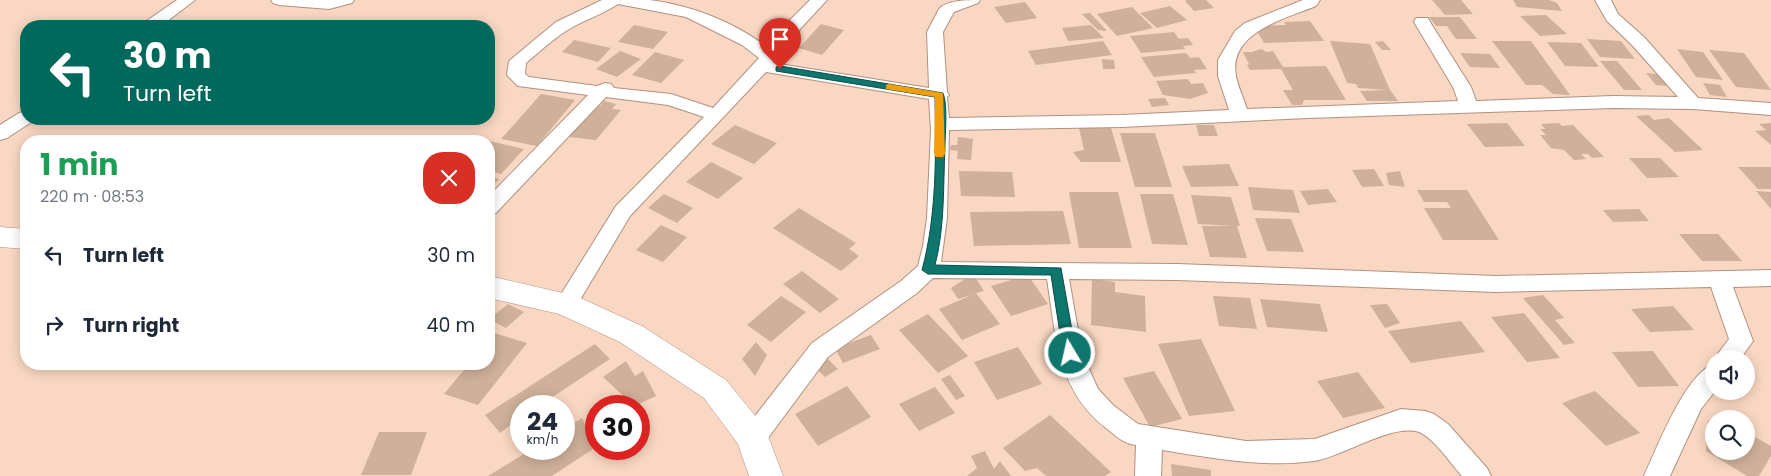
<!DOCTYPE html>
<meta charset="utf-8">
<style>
:root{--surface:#fff;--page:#f2f2f3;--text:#1f2937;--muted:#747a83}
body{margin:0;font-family:Poppins,sans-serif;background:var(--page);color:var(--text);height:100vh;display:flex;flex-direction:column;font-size:19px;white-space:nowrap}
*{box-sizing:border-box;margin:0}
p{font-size:16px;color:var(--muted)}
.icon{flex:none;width:28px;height:28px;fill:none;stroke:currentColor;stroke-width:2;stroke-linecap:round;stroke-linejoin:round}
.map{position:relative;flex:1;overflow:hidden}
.side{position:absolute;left:20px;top:135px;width:475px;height:235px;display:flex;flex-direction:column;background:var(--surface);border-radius:20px;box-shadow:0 2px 12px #0003}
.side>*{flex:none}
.top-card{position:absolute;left:20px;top:20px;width:475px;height:105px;border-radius:20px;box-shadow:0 2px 12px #0003;background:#00695c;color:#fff;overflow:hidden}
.fabs{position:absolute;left:1705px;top:350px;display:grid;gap:10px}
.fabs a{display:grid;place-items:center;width:50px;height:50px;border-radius:50%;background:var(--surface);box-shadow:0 2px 12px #0003;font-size:25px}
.speed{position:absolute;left:510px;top:395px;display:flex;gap:10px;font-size:25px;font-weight:700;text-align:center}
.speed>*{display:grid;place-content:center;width:65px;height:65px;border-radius:50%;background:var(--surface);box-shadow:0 2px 12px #0003;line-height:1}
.speed small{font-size:12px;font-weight:400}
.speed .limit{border:8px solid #d22;background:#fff;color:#111}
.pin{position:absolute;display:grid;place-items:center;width:42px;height:42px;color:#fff;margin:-51px -21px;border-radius:50% 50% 50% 0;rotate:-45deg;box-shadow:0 0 5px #0007}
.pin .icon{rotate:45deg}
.me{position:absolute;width:55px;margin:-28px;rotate:351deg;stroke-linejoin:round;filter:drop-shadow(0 0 4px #0008)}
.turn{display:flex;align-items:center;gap:18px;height:105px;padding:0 20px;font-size:22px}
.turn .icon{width:65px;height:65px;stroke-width:2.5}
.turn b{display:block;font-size:35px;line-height:42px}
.round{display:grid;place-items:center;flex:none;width:52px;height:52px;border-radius:20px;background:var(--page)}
.head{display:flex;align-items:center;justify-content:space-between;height:85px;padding:0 20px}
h1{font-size:30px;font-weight:700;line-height:38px;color:#1e9e55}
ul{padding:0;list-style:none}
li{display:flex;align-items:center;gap:15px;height:70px;padding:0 20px}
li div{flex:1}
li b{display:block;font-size:19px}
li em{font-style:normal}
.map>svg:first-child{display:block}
.building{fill:#cfb09a}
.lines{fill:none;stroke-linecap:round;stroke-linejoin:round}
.street-casing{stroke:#b1917e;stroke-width:2}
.secondary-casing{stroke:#b1917e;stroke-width:1}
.street{fill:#fff;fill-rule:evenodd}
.secondary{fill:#fff;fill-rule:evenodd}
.route{fill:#0f766e;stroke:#0a4d48}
.slow{fill:#f59e0b}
</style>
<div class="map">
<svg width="1771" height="476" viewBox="0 0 1771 476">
<rect width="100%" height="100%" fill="#f9d7c2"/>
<path class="building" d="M 1187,0 L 1206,0 L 1214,8 L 1194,11 L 1185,1 Z
M 1432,0 L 1461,0 L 1473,14 L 1445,15 Z
M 1513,0 L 1549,0 L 1557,3 L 1562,11 L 1517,7 Z
M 1025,2 L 1037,18 L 1006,23 L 994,7 Z
M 1170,6 L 1187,20 L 1157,28 L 1140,13 Z
M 1132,7 L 1153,28 L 1117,36 L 1097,14 Z
M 1090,13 L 1107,31 L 1098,30 L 1082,14 Z
M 1546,15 L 1567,34 L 1540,36 L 1520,16 Z
M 1429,17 L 1460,17 L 1477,39 L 1456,39 L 1447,26 L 1436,26 Z
M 1310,21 L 1324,41 L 1264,43 L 1254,26 L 1286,25 L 1284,22 Z
M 821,24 L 844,30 L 822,55 L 799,48 Z
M 634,25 L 668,32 L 653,49 L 618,42 Z
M 1091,25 L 1104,38 L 1068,41 L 1062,28 Z
M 1174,32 L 1179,39 L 1188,38 L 1193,45 L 1183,46 L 1185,49 L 1141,53 L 1130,36 Z
M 1587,39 L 1621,41 L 1635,59 L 1600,57 Z
M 574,40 L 611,48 L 598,62 L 562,52 Z
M 1103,41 L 1112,55 L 1036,65 L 1028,51 Z
M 1330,41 L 1370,44 L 1390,90 L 1398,101 L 1367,101 L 1360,91 L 1387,90 L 1358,88 L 1356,84 L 1347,83 Z
M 1383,41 L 1391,50 L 1382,50 L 1375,42 Z
M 1492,41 L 1531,41 L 1570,95 L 1553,94 L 1542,85 L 1526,85 Z
M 1547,42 L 1581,43 L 1599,67 L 1565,66 Z
M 1261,49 L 1267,52 L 1273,51 L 1283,67 L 1326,66 L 1346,100 L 1304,100 L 1302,105 L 1292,105 L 1283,90 L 1293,90 L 1281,69 L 1250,70 L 1247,65 L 1249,64 L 1243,52 L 1252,52 Z
M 1677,49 L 1703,52 L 1723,80 L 1696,77 Z
M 1709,50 L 1744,53 L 1771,90 L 1736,87 Z
M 620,51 L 641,59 L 617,77 L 596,69 Z
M 655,52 L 684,60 L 661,83 L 632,75 Z
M 1186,53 L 1190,58 L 1199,57 L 1207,69 L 1194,70 L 1196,73 L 1154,77 L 1141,57 Z
M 1460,53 L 1490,54 L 1500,68 L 1470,67 Z
M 1102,59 L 1114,60 L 1115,69 L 1103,69 Z
M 1600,61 L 1617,61 L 1642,90 L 1624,90 Z
M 1646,73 L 1657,74 L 1668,86 L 1656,85 Z
M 1188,79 L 1191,84 L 1203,83 L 1208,93 L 1190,99 L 1163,95 L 1156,81 Z
M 1703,83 L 1720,85 L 1727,97 L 1710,95 Z
M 541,94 L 575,100 L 537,146 L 501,139 Z
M 1165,98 L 1169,105 L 1152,107 L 1148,99 Z
M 604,101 L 616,104 L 612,109 L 621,110 L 596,140 L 561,136 L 594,105 L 600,106 Z
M 1649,115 L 1654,120 L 1669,118 L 1703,150 L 1675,152 L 1636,116 Z
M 1507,123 L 1525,146 L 1485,147 L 1467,124 Z
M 1559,123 L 1562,126 L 1573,125 L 1604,157 L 1592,158 L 1588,154 L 1581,154 L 1586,159 L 1574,160 L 1564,150 L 1551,148 L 1540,135 L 1546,135 L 1540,129 L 1545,129 L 1541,124 Z
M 1771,123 L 1771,145 L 1755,131 L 1766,130 L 1759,124 Z
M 735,125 L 777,143 L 754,164 L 711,144 Z
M 1196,125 L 1214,125 L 1218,136 L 1199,136 Z
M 1079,128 L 1111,128 L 1121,162 L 1081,162 L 1073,152 L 1084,150 Z
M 1120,133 L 1155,133 L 1172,187 L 1135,187 Z
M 958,137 L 973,139 L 971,160 L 957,159 L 958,151 L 950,150 L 951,145 L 957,145 Z
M 489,141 L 524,149 L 501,174 L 489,171 Z
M 1629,158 L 1660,158 L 1679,177 L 1647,178 Z
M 711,162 L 743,178 L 718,199 L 686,182 Z
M 1229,164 L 1239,186 L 1191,187 L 1182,166 Z
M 1738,167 L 1771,167 L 1771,189 L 1758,189 Z
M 1374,169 L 1384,186 L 1362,187 L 1352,170 Z
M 959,171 L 1012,172 L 1015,197 L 961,196 Z
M 1400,171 L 1405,187 L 1389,185 L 1386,173 Z
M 489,176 L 499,179 L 489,190 Z
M 1248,187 L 1293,190 L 1300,213 L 1253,210 Z
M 1328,189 L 1337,202 L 1308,205 L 1300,191 Z
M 1417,190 L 1467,190 L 1499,240 L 1443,240 L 1424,208 L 1451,208 L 1447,202 L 1424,202 Z
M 1756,191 L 1771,192 L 1771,209 Z
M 1069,192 L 1118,192 L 1132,248 L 1079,248 Z
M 664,194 L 693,208 L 677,223 L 648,208 Z
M 1140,194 L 1173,194 L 1188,245 L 1152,244 Z
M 1191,195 L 1231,197 L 1240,226 L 1237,226 L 1247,258 L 1210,257 L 1202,226 L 1234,226 L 1198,224 Z
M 799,208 L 856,243 L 849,249 L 859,256 L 841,271 L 773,228 Z
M 1639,209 L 1649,221 L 1613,222 L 1603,210 Z
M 1063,211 L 1071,244 L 974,246 L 970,212 Z
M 1255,218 L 1291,219 L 1304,252 L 1267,251 Z
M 661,225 L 687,237 L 663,262 L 636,250 Z
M 1679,234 L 1718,234 L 1742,261 L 1702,261 Z
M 802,271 L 839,299 L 820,313 L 783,284 Z
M 973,274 L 984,291 L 976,293 L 1000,324 L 962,340 L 939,309 L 972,295 L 958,299 L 951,288 Z
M 1028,275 L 1048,304 L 1011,316 L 991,286 Z
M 1092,279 L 1115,282 L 1115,292 L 1145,296 L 1146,332 L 1091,325 Z
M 1543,295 L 1564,318 L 1555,320 L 1575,343 L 1564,345 L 1523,298 Z
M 781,296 L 806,312 L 771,342 L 747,325 Z
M 1213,296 L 1250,298 L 1257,329 L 1219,326 Z
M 1260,299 L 1320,304 L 1328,332 L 1267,327 Z
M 508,304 L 524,312 L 506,328 L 489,319 Z
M 1387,304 L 1400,323 L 1385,328 L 1370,305 Z
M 1673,306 L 1694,330 L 1650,332 L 1631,309 Z
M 1524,313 L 1560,358 L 1527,362 L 1491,317 Z
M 928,314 L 968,356 L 938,373 L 899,330 Z
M 1461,321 L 1485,352 L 1411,363 L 1388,331 Z
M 494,333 L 527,343 L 478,405 L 444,394 L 469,364 L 489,364 L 489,339 Z
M 871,335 L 880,349 L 843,363 L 835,348 Z
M 1201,339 L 1235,411 L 1189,416 L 1158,344 Z
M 756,342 L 767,355 L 755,376 L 742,359 Z
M 595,344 L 610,359 L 539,406 L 521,406 L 521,418 L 500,433 L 485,415 Z
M 1018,347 L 1042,384 L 997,400 L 974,362 Z
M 1653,351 L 1679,386 L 1638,387 L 1612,352 Z
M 827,358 L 838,369 L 825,377 L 814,366 Z
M 626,361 L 635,376 L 643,371 L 656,396 L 634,406 L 603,377 Z
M 1154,371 L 1182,419 L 1150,427 L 1123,378 Z
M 1358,372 L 1385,408 L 1343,418 L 1317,381 Z
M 950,375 L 965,396 L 956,400 L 941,379 Z
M 847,386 L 871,417 L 818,446 L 795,414 Z
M 935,387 L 955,413 L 919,431 L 899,404 Z
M 1595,391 L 1640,433 L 1606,446 L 1562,403 Z
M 1050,415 L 1111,472 L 1105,476 L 1046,476 L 1037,468 L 1025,471 L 1003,448 Z
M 582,418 L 596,447 L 552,476 L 488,476 L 532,449 L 564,449 L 564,429 Z
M 1708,420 L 1714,423 L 1714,451 L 1746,451 L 1746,432 L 1771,446 L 1771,456 L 1759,476 L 1747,476 L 1706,451 Z
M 379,432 L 427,432 L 411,475 L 361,475 Z
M 985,451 L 994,469 L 1000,461 L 1011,476 L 967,476 L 977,468 L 971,456 Z
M 1171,464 L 1211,470 L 1211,476 L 1172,476 Z"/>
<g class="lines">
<defs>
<path id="street" d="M 177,0 L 195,0 L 161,26 L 143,26 L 145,22 Z
M 271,0 L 354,0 L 352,3 L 329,9 L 279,5 L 273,3 Z
M 602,0 C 618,0 634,0 649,0 C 691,5 734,22 767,47 L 776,34 L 810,0 L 827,0 L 788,42 L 773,63 L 929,88 L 927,32 L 939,9 C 947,0 967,0 980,0 L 978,3 L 954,12 L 943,32 L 947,92 L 949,95 L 947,97 L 949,118 L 1122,115 L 1229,110 L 1218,76 L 1218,60 L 1235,31 L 1245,23 L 1303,0 L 1320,0 L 1316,6 C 1285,19 1228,32 1236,76 C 1238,87 1244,99 1247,109 L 1458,101 L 1453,87 L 1414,22 L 1416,18 L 1428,18 L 1430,22 L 1471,87 L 1476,101 L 1613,96 L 1678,97 L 1632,45 L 1607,21 L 1595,0 L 1611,0 L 1618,14 L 1644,37 L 1698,98 L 1771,103 L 1771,115 L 1693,109 L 1613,108 L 1308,118 L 1122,127 L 949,130 L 947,218 L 941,262 L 1177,264 L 1496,276 L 1771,270 L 1771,286 L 1733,287 L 1753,341 L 1740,359 L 1714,359 L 1729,339 L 1711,287 L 1496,292 L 1177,280 L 1069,279 L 1082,353 L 1098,389 L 1114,406 L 1138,424 L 1246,441 L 1315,439 L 1401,409 L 1425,411 L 1434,414 L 1448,424 L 1487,468 L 1491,476 L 1462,476 C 1452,465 1433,437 1419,432 C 1392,423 1342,457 1314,461 C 1262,468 1212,458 1162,450 L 1161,476 L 1135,476 L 1136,445 C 1124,444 1116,436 1106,428 C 1057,390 1056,336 1047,279 L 933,278 L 917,293 L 828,357 L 762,446 L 753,449 L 744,446 L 740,438 L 744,430 L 812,343 L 901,281 L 918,266 L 923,246 L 927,218 L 931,130 L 929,99 L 766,72 L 630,216 L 574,310 L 566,313 L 558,310 L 555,304 L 616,206 L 704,117 L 668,105 L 606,97 L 496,213 L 489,215 L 489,196 L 588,95 L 518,86 L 507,75 L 509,61 L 556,22 ZM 618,4 L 686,17 L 742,45 L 759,58 L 713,108 L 671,94 L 614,88 L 611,84 L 605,83 L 597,86 L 529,77 L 525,74 L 526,63 C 539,52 552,40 566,31 C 583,20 602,15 618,4 Z
M 26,111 L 26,119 L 34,119 L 33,121 L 7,138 L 0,140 L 0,125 L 19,113 Z
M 1714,364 L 1715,391 L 1701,409 L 1670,476 L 1644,476 C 1657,448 1685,374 1714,364 Z"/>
<path id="secondary" d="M 0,227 L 26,229 L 26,249 L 0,247 Z
M 489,276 L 576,296 L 642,326 L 726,380 L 765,428 L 783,476 L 749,476 L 738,444 L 704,398 L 620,342 L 559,314 L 489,298 Z"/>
</defs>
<use href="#street" class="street-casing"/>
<use href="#secondary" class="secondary-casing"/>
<use href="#street" class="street"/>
<use href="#secondary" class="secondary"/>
</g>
<path class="route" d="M 780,66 L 943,93 C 948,105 945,133 945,147 C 943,186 945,227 935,265 L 1061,268 L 1076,353 L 1074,357 L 1065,357 L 1063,353 L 1051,275 L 928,274 L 922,270 C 937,215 936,154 935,97 L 776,71 L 776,67 Z"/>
<path class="slow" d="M 889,84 L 943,93 L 945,154 L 943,157 L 936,157 L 934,154 L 935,97 L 886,89 L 886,85 Z"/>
</svg>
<div class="fabs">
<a><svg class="icon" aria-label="sound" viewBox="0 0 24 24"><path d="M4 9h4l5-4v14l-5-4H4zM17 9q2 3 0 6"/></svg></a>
<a><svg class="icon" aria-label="search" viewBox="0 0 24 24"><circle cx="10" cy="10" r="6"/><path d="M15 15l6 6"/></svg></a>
</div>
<div class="speed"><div>24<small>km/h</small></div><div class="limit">30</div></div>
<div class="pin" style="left:780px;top:69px;background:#d93025"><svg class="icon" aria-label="arrive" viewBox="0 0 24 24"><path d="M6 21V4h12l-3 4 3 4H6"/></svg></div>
<svg class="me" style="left:1070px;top:353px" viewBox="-20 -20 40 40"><circle r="17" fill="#0f766e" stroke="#fff" stroke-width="3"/><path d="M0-11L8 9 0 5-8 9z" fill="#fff"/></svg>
<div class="top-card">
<div class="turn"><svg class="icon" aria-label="left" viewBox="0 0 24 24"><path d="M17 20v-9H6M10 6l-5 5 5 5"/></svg><div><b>30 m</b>Turn left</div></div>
</div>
<section class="side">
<div class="head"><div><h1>1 min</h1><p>220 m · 08:53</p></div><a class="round" style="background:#d93025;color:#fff"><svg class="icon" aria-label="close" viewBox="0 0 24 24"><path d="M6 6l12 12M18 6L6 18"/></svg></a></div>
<ul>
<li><svg class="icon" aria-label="left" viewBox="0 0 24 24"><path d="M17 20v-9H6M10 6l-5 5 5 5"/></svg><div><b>Turn left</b></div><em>30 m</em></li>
<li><svg class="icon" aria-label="right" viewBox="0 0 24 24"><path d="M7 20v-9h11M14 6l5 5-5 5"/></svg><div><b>Turn right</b></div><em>40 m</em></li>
</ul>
</section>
</div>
